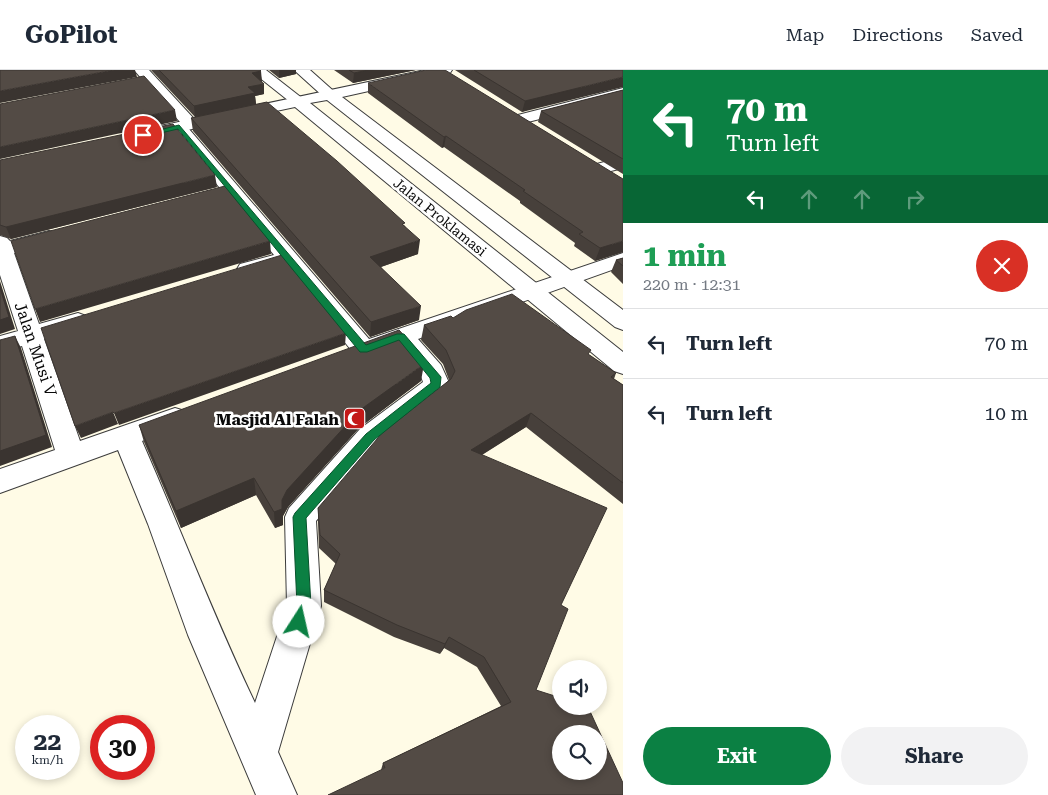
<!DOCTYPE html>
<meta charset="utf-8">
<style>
:root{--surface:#fff;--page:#f2f2f3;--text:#1f2937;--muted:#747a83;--line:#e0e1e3;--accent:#0b8043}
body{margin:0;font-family:"Roboto Serif",serif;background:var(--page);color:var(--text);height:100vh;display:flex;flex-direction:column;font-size:19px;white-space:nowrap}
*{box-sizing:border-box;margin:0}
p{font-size:16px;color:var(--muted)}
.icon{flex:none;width:28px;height:28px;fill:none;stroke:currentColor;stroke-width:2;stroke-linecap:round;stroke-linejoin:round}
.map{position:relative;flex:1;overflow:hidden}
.sheet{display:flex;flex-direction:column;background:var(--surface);width:425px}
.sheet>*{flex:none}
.banner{background:#0b8043;color:#fff;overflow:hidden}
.buttons{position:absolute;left:552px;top:590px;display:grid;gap:10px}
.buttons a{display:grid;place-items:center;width:55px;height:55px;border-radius:50%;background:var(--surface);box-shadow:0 2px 8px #0003;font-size:25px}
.speed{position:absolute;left:15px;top:645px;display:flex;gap:10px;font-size:25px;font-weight:700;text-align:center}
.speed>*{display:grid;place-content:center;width:65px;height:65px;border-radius:50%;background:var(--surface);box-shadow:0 2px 8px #0003;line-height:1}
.speed small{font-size:12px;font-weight:400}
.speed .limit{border:8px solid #d22;background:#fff;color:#111}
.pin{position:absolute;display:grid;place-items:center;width:42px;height:42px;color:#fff;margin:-21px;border:2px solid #fff;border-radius:50%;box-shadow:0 1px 5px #0007}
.me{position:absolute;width:55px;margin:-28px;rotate:10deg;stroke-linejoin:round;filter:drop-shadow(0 0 4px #0008)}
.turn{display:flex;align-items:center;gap:18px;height:105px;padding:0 20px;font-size:22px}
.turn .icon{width:65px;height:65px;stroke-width:2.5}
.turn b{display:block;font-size:35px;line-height:42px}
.lanes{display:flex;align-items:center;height:48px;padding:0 20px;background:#0003;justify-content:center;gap:25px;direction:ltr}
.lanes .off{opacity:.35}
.round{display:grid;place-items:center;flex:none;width:52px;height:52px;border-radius:26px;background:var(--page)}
.summary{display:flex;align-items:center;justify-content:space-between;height:85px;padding:0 20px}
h1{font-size:30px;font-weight:700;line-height:38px;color:#1e9e55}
.button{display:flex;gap:10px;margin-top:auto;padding:10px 20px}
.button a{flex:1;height:58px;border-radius:30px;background:var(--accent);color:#fff;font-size:20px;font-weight:700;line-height:58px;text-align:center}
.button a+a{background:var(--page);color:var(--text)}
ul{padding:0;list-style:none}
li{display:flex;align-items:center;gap:15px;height:70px;padding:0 20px;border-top:1px solid var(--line)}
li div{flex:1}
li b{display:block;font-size:19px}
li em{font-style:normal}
header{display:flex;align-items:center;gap:30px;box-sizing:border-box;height:70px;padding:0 25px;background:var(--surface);border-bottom:1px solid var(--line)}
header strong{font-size:24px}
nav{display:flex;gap:28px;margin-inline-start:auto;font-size:18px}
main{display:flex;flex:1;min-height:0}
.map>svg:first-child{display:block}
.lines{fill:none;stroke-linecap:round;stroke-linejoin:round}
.minor-casing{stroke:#3c3c3c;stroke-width:2}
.tertiary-casing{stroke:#3c3c3c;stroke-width:2}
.minor{fill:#fff;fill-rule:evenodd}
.tertiary{fill:#fff;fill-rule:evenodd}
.wall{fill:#47403b}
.shaded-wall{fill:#3a3430}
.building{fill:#534b45;stroke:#3a3430;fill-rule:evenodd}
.route{fill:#0b8043;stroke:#07532c}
.labels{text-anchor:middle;stroke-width:5;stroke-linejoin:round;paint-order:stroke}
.far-street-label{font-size:14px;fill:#090909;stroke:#fff}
.street-label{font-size:16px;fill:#090909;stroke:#fff}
.poi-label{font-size:16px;font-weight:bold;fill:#090909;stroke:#fff;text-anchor:end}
</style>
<header>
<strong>GoPilot</strong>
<nav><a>Map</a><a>Directions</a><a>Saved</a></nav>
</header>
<main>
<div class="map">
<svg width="623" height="725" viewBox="0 0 623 725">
<rect width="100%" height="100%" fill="#fffbe6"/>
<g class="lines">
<defs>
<path id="minor" d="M 134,0 L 149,0 L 196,51 L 198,54 L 196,57 L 189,59 L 369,269 L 623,183 L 623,196 L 418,269 L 441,295 L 450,315 L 446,322 L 380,375 L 316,451 L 321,536 L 278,682 L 297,725 L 256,725 L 188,565 L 148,454 L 118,380 L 0,423 L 0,399 L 55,380 L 22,276 L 0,282 L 0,266 L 18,261 L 0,205 L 0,166 L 7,168 L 10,171 L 49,161 L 56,163 L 59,167 L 56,171 L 14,183 L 39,254 L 78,243 L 86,246 L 90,251 L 86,256 L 44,269 L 80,371 L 175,338 L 185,341 L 188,348 L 185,355 L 142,371 C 180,458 214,547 255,633 L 287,536 L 285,447 L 289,438 L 360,359 L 423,312 L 419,301 L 397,277 L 364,287 L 355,285 L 283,195 L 248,205 L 240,204 L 237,199 L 240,194 L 274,185 L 173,60 L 171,57 L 173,54 L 180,52 Z
M 250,0 L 266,0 L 307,32 L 304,35 L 294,35 Z
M 294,0 L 310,0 L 338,25 L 335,28 L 325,28 Z
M 623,18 L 623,28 L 520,54 L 514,52 L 512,49 L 514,46 Z
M 623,87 L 623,98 L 599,104 L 593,103 L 590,99 L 593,95 Z"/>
<path id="tertiary" d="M 425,0 L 452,0 L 450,3 L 445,4 L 342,27 L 623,240 L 623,260 L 615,257 L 327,30 L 310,33 L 623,282 L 623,304 L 614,301 L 295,37 L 141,70 L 135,69 L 133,65 L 135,61 L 141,60 Z"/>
</defs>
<use href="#minor" class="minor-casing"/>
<use href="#tertiary" class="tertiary-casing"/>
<use href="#minor" class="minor"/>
<use href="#tertiary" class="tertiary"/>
</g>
<path class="wall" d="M 151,0 L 260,0 L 264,24 L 255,26 L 256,34 L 405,156 L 418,184 L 381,197 L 419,250 L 370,267 L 193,61 L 191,48 L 195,47 Z
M 269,0 L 296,0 L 296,4 L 279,8 Z
M 334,0 L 416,0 L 353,13 Z
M 455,0 L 623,0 L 522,42 Z
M 368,13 L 623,182 L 595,191 L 574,176 L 575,173 L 520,133 L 520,131 L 444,77 L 442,78 L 368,23 Z
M 623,20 L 623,104 L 538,52 L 541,41 Z
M 0,90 L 217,117 L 11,169 L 0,165 Z
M 623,188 L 623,214 L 611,202 L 616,190 Z
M 453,248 L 589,285 L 616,303 L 614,309 L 623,315 L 623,434 L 526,357 L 482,385 L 561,535 L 536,620 L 381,700 L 383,693 L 501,636 L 477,597 L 444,578 L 440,584 L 394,567 L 324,532 L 324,520 L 336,494 L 319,478 L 318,452 L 318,438 L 449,310 L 443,294 L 421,270 L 424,255 Z
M 421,311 L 359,358 L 288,437 L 283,446 L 283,455 L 275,458 L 256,425 L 181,458 L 144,372 L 139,355 Z"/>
<path class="shaded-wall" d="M 114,0 L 135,0 L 137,7 L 0,33 L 0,21 Z
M 279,0 L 296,0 L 296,4 L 279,8 Z
M 368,0 L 416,0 L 353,13 L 354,3 Z
M 261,1 L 262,12 L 252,3 Z
M 623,7 L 623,17 L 522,42 L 525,31 Z
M 264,14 L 264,24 L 255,26 L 256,34 L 195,47 L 194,36 L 248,17 Z
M 175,40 L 177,51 L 0,89 L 0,77 Z
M 446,66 L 444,77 L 442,78 L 444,67 Z
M 215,105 L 217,117 L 11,169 L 6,157 Z
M 420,170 L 418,184 L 369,201 L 370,187 Z
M 270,171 L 271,184 L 40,252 L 35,239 Z
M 623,171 L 623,182 L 595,191 L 600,178 Z
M 0,211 L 15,259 L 0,264 Z
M 421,236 L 419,250 L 370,267 L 371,252 Z
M 346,263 L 345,275 L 119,355 L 114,343 Z
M 15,266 L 21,278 L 52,377 L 0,396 L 0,381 Z
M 424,294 L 421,311 L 359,358 L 288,437 L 283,446 L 283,455 L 275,458 L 274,442 L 287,420 L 360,340 Z
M 113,342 L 118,354 L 81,368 L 75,356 Z
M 531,343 L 526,357 L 467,394 L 471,380 Z
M 254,408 L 256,425 L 181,458 L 176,441 Z
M 449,567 L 444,578 L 440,584 L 445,574 Z"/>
<path class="building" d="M 0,0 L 114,0 L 0,21 Z
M 159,0 L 260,0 L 261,1 L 252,3 L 264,14 L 248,17 L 255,23 L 194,36 Z
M 349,0 L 368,0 L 354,3 Z
M 426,0 L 445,0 L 623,109 L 623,171 L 600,178 L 579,164 L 583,162 L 523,121 L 525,120 L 446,66 L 444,67 L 368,13 Z
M 474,0 L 623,0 L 623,7 L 525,31 Z
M 144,6 L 175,40 L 0,77 L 0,34 Z
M 623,20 L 623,89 L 541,41 Z
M 267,32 L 337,91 L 405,153 L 402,154 L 420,170 L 370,187 L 421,236 L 371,252 L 191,48 Z
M 173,54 L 215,105 L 6,157 L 0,155 L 0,90 Z
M 225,116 L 270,171 L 35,239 L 11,171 Z
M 282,185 L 346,263 L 114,343 L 113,342 L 75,356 L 41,258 Z
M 623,188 L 623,196 L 616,190 Z
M 0,218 L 9,247 L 0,250 Z
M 512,224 L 591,280 L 588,284 L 616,303 L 611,307 L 623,315 L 623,413 L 531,343 L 471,380 L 607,438 L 561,535 L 568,539 L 536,620 L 561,628 L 561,636 L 585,636 L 588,637 L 623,713 L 623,725 L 328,725 L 385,698 L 383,693 L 511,632 L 484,587 L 449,567 L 445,574 L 397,555 L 324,520 L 340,484 L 320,465 L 318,438 L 383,362 L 451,309 L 455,301 L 446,280 L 424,255 L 451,246 L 453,248 L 466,240 ZM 561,664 L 599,664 L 599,701 L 561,701 Z
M 399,260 L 421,284 L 424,294 L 360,340 L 287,420 L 282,430 L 282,439 L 274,442 L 254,408 L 176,441 L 139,355 Z
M 15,266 L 46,365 L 0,381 L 0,270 Z"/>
<path class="route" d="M 179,55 L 366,275 L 397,264 L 404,264 L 441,307 L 440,317 L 374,370 L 306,448 L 311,536 L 304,557 L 299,559 L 294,557 L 292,552 L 297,536 L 293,447 L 295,443 L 366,364 L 431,313 L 430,308 L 399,270 L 367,282 L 360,282 L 178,59 L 143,67 L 140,65 Z"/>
<defs>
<symbol id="mosque-square" viewBox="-11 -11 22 22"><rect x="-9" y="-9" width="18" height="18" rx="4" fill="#c31817" stroke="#fff"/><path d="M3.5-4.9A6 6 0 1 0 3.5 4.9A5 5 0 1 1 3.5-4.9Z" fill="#fff"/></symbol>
</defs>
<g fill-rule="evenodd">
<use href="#mosque-square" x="342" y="336" width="25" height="25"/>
</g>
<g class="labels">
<g class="far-street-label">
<text transform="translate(440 147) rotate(39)" y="5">Jalan Proklamasi</text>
</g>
<g class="street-label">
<text transform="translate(36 279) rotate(71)" y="6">Jalan Musi V</text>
</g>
<g class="poi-label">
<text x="339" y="355">Masjid Al Falah</text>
</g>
</g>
</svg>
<div class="buttons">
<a><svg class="icon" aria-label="sound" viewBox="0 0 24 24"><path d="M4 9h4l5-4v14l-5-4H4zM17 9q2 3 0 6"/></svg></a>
<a><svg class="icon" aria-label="search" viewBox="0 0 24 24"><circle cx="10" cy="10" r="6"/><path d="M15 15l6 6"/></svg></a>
</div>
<div class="speed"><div>22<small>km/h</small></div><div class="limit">30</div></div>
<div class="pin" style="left:143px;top:65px;background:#d93025"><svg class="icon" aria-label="arrive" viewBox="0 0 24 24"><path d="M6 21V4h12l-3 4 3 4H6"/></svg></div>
<svg class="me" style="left:299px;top:552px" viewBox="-20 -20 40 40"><circle r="19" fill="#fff"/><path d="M0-13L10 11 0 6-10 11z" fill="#0b8043"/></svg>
</div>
<section class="sheet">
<div class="banner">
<div class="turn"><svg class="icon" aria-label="left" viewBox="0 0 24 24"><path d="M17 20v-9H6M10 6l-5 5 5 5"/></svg><div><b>70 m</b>Turn left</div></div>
<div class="lanes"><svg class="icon" aria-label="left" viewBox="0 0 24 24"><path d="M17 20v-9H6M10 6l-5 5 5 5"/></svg><svg class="icon off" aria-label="ahead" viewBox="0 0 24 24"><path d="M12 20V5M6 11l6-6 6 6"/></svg><svg class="icon off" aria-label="ahead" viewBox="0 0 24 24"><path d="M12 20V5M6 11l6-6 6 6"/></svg><svg class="icon off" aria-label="right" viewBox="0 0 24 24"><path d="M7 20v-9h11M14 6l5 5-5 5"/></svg></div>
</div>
<div class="summary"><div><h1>1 min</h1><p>220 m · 12:31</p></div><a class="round" style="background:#d93025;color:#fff"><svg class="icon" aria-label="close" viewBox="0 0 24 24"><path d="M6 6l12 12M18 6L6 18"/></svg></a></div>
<ul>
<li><svg class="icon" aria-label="left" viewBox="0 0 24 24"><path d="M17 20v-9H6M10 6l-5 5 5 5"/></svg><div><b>Turn left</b></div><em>70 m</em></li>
<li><svg class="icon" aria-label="left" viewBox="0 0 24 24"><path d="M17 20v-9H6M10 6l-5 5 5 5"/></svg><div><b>Turn left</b></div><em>10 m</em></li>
</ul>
<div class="button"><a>Exit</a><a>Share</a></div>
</section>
</main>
